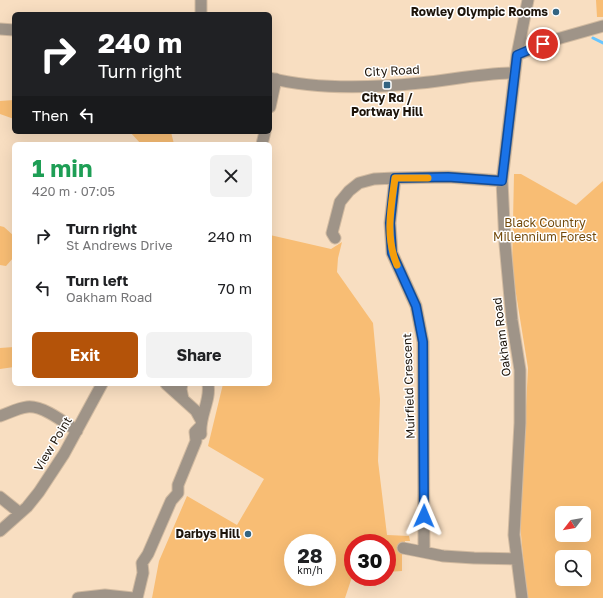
<!DOCTYPE html>
<meta charset="utf-8">
<style>
:root{--surface:#fff;--page:#f2f2f2;--text:#202124;--muted:#757577;--accent:#b45309}
body{margin:0;font-family:"Golos Text",sans-serif;background:var(--page);color:var(--text);height:100vh;display:flex;flex-direction:column;font-size:15px;white-space:nowrap}
*{box-sizing:border-box;margin:0}
p{font-size:13px;color:var(--muted)}
.icon{flex:none;width:22px;height:22px;fill:none;stroke:currentColor;stroke-width:2;stroke-linecap:round;stroke-linejoin:round}
.map{position:relative;flex:1;overflow:hidden}
.drawer{position:absolute;left:12px;top:142px;width:260px;height:244px;display:flex;flex-direction:column;background:var(--surface);border-radius:6px;box-shadow:0 4px 16px #0002}
.drawer>*{flex:none}
.hud{position:absolute;left:12px;top:12px;width:260px;height:122px;border-radius:6px;box-shadow:0 4px 16px #0002;background:#202124;color:#fff;overflow:hidden}
.needle{width:26px;rotate:239deg}
.controls{position:absolute;left:555px;top:506px;display:grid;gap:8px}
.controls a{display:grid;place-items:center;width:36px;height:36px;border-radius:6px;background:var(--surface);box-shadow:0 4px 16px #0002;font-size:20px}
.speed{position:absolute;left:284px;top:534px;display:flex;gap:8px;font-size:20px;font-weight:700;text-align:center}
.speed>*{display:grid;place-content:center;width:52px;height:52px;border-radius:50%;background:var(--surface);box-shadow:0 4px 16px #0002;line-height:1}
.speed small{font-size:10px;font-weight:400}
.speed .limit{border:6px solid #d22;background:#fff;color:#111}
.pin{position:absolute;display:grid;place-items:center;width:34px;height:34px;color:#fff;margin:-17px;border:2px solid #fff;border-radius:50%;box-shadow:0 1px 4px #0007}
.me{position:absolute;width:44px;margin:-22px;rotate:1deg;stroke-linejoin:round;filter:drop-shadow(0 0 3px #0008)}
.turn{display:flex;align-items:center;gap:14px;height:84px;padding:0 20px;font-size:18px}
.turn .icon{width:52px;height:52px;stroke-width:2.5}
.turn b{display:block;font-size:28px;line-height:34px}
.then{display:flex;align-items:center;height:38px;padding:0 20px;background:#0003;gap:8px;font-size:15px}
.round{display:grid;place-items:center;flex:none;width:42px;height:42px;border-radius:6px;background:var(--page)}
.overview{display:flex;align-items:center;justify-content:space-between;height:68px;padding:0 20px}
h1{font-size:24px;font-weight:700;line-height:30px;color:#1e9e55}
.cta{display:flex;gap:8px;margin-top:auto;padding:8px 20px}
.cta a{flex:1;height:46px;border-radius:6px;background:var(--accent);color:#fff;font-size:16px;font-weight:700;line-height:46px;text-align:center}
.cta a+a{background:var(--page);color:var(--text)}
ul{padding:0;list-style:none}
li{display:flex;align-items:center;gap:12px;height:52px;padding:0 20px}
li div{flex:1}
li b{display:block;font-size:15px}
li em{font-style:normal}
.map>svg:first-child{display:block}
.green{fill:#f8bd74;fill-rule:evenodd}
.lines{fill:none;stroke-linecap:round;stroke-linejoin:round}
.stream{stroke:#67c5ff;stroke-width:3}
.minor-casing{stroke:#d1baa0;stroke-width:13}
.minor{stroke:#9f9488;stroke-width:11}
.route-casing{stroke:#114b97;stroke-width:10}
.route{stroke:#1a73e8;stroke-width:7}
.slow{stroke:#f59e0b;stroke-width:7}
.poi-dot{fill:#336482;stroke:#fff;stroke-width:1.5}
.labels{text-anchor:middle;stroke-width:3;stroke-linejoin:round;paint-order:stroke}
.poi-label{font-size:12px;font-weight:bold;fill:#1d140a;stroke:#fff;text-anchor:end}
.street-label{font-size:12px;fill:#1d140a;stroke:#fff}
.park-label{font-size:12px;fill:#734a0b;stroke:#fff}
</style>
<div class="map">
<svg width="603" height="598" viewBox="0 0 603 598">
<rect width="100%" height="100%" fill="#f8dec1"/>
<path class="green" d="M 596,0 L 603,0 L 603,17 L 597,17 Z
M 14,100 L 14,119 L 0,114 L 0,101 Z
M 130,132 L 171,132 L 174,144 L 141,144 Z
M 514,174 L 521,174 L 576,205 L 603,181 L 603,598 L 527,598 L 520,524 L 528,368 L 512,269 ZM 562,513 L 584,513 L 584,535 L 562,535 ZM 562,557 L 584,557 L 584,579 L 562,579 Z
M 0,226 L 4,227 L 14,236 L 14,257 L 6,266 L 0,265 Z
M 270,235 L 331,249 L 342,242 L 338,258 L 337,272 L 373,323 L 380,399 L 378,461 L 387,535 L 409,536 L 410,541 L 405,541 L 402,555 L 402,571 L 387,572 L 387,543 L 353,543 L 353,574 L 345,598 L 152,598 L 159,561 L 187,496 L 237,525 L 264,479 L 208,446 L 223,384 L 270,384 ZM 293,543 L 327,543 L 327,577 L 293,577 Z
M 14,347 L 14,367 L 0,369 L 0,348 Z"/>
<g class="lines">
<path class="stream" d="M 593,38 L 603,43"/>
<defs>
<path id="minor" d="M 201,14 L 201,0
M 0,29 L 14,30
M 517,55 L 557,39 L 603,26
M 270,78 C 317,90 372,88 420,83 C 451,80 483,73 514,73
M 270,107 L 276,79
M 262,144 L 265,132
M 395,178 L 390,223 L 392,253 L 416,306 L 423,342 L 424,551
M 335,238 L 332,233 L 340,202 L 349,191 L 359,183 L 374,179 L 395,178 L 448,177 L 502,181
M 166,384 L 196,411 L 201,420
M 182,384 L 181,389 L 183,399
M 0,416 C 9,413 18,408 27,407 C 43,405 65,423 77,431
M 201,434 C 199,416 211,401 208,384
M 0,497 L 20,513
M 0,531 L 27,507 L 39,492 L 64,454 L 102,384
M 403,548 L 443,556 L 474,558 L 517,559
M 78,598 L 105,595 L 133,598
M 137,598 L 143,573 L 142,563 L 148,554 L 171,501 L 178,493 L 178,485 L 196,441 L 195,432 L 200,427
M 522,598 L 514,535 L 520,423 L 520,370 L 512,320 L 505,244 L 502,181 L 517,55 L 528,0"/>
</defs>
<use href="#minor" class="minor-casing"/>
<use href="#minor" class="minor"/>
</g>
<g class="lines">
<defs>
<path id="route" d="M 424,516 L 423,342 L 416,306 L 392,253 L 390,223 L 395,178 L 448,177 L 502,181 L 517,55 L 543,44"/>
</defs>
<use href="#route" class="route-casing"/>
<use href="#route" class="route"/>
<path class="slow" d="M 397,265 C 385,237 391,207 395,178 L 428,178"/>
</g>
<g class="poi-dot">
<circle cx="556" cy="12" r="4"/>
<rect x="383" y="81" width="8" height="8" rx="2"/>
<circle cx="248" cy="534" r="4"/>
</g>
<g class="labels">
<g class="poi-label">
<text x="548" y="16">Rowley Olympic Rooms</text>
<text x="387" y="102" text-anchor="middle">City Rd /<tspan x="387" dy="14">Portway Hill</tspan></text>
<text x="240" y="538">Darbys Hill</text>
</g>
<g class="street-label">
<text transform="translate(392 71) rotate(-3)" y="4">City Road</text>
<text transform="translate(502 337) rotate(-97)" y="4">Oakham Road</text>
<text transform="translate(409 386) rotate(-92)" y="4">Muirfield Crescent</text>
<text transform="translate(53 444) rotate(-59)" y="4">View Point</text>
</g>
<g class="park-label">
<text x="545" y="227">Black Country<tspan x="545" dy="14">Millennium Forest</tspan></text>
</g>
</g>
</svg>
<div class="controls">
<a><svg class="needle" viewBox="-14 -14 28 28"><path d="M0-13l5 13h-10z" fill="#e53935"/><path d="M0 13l5-13h-10z" fill="#757577"/></svg></a>
<a><svg class="icon" aria-label="search" viewBox="0 0 24 24"><circle cx="10" cy="10" r="6"/><path d="M15 15l6 6"/></svg></a>
</div>
<div class="speed"><div>28<small>km/h</small></div><div class="limit">30</div></div>
<div class="pin" style="left:543px;top:44px;background:#d93025"><svg class="icon" aria-label="arrive" viewBox="0 0 24 24"><path d="M6 21V4h12l-3 4 3 4H6"/></svg></div>
<svg class="me" style="left:424px;top:516px" viewBox="-20 -20 40 40"><path d="M0-17L14 15 0 8-14 15z" fill="#1a73e8" stroke="#fff" stroke-width="4"/></svg>
<div class="hud">
<div class="turn"><svg class="icon" aria-label="right" viewBox="0 0 24 24"><path d="M7 20v-9h11M14 6l5 5-5 5"/></svg><div><b>240 m</b>Turn right</div></div>
<div class="then">Then<svg class="icon" aria-label="left" viewBox="0 0 24 24"><path d="M17 20v-9H6M10 6l-5 5 5 5"/></svg></div>
</div>
<section class="drawer">
<div class="overview"><div><h1>1 min</h1><p>420 m · 07:05</p></div><a class="round"><svg class="icon" aria-label="close" viewBox="0 0 24 24"><path d="M6 6l12 12M18 6L6 18"/></svg></a></div>
<ul>
<li><svg class="icon" aria-label="right" viewBox="0 0 24 24"><path d="M7 20v-9h11M14 6l5 5-5 5"/></svg><div><b>Turn right</b><p>St Andrews Drive</p></div><em>240 m</em></li>
<li><svg class="icon" aria-label="left" viewBox="0 0 24 24"><path d="M17 20v-9H6M10 6l-5 5 5 5"/></svg><div><b>Turn left</b><p>Oakham Road</p></div><em>70 m</em></li>
</ul>
<div class="cta"><a>Exit</a><a>Share</a></div>
</section>
</div>
